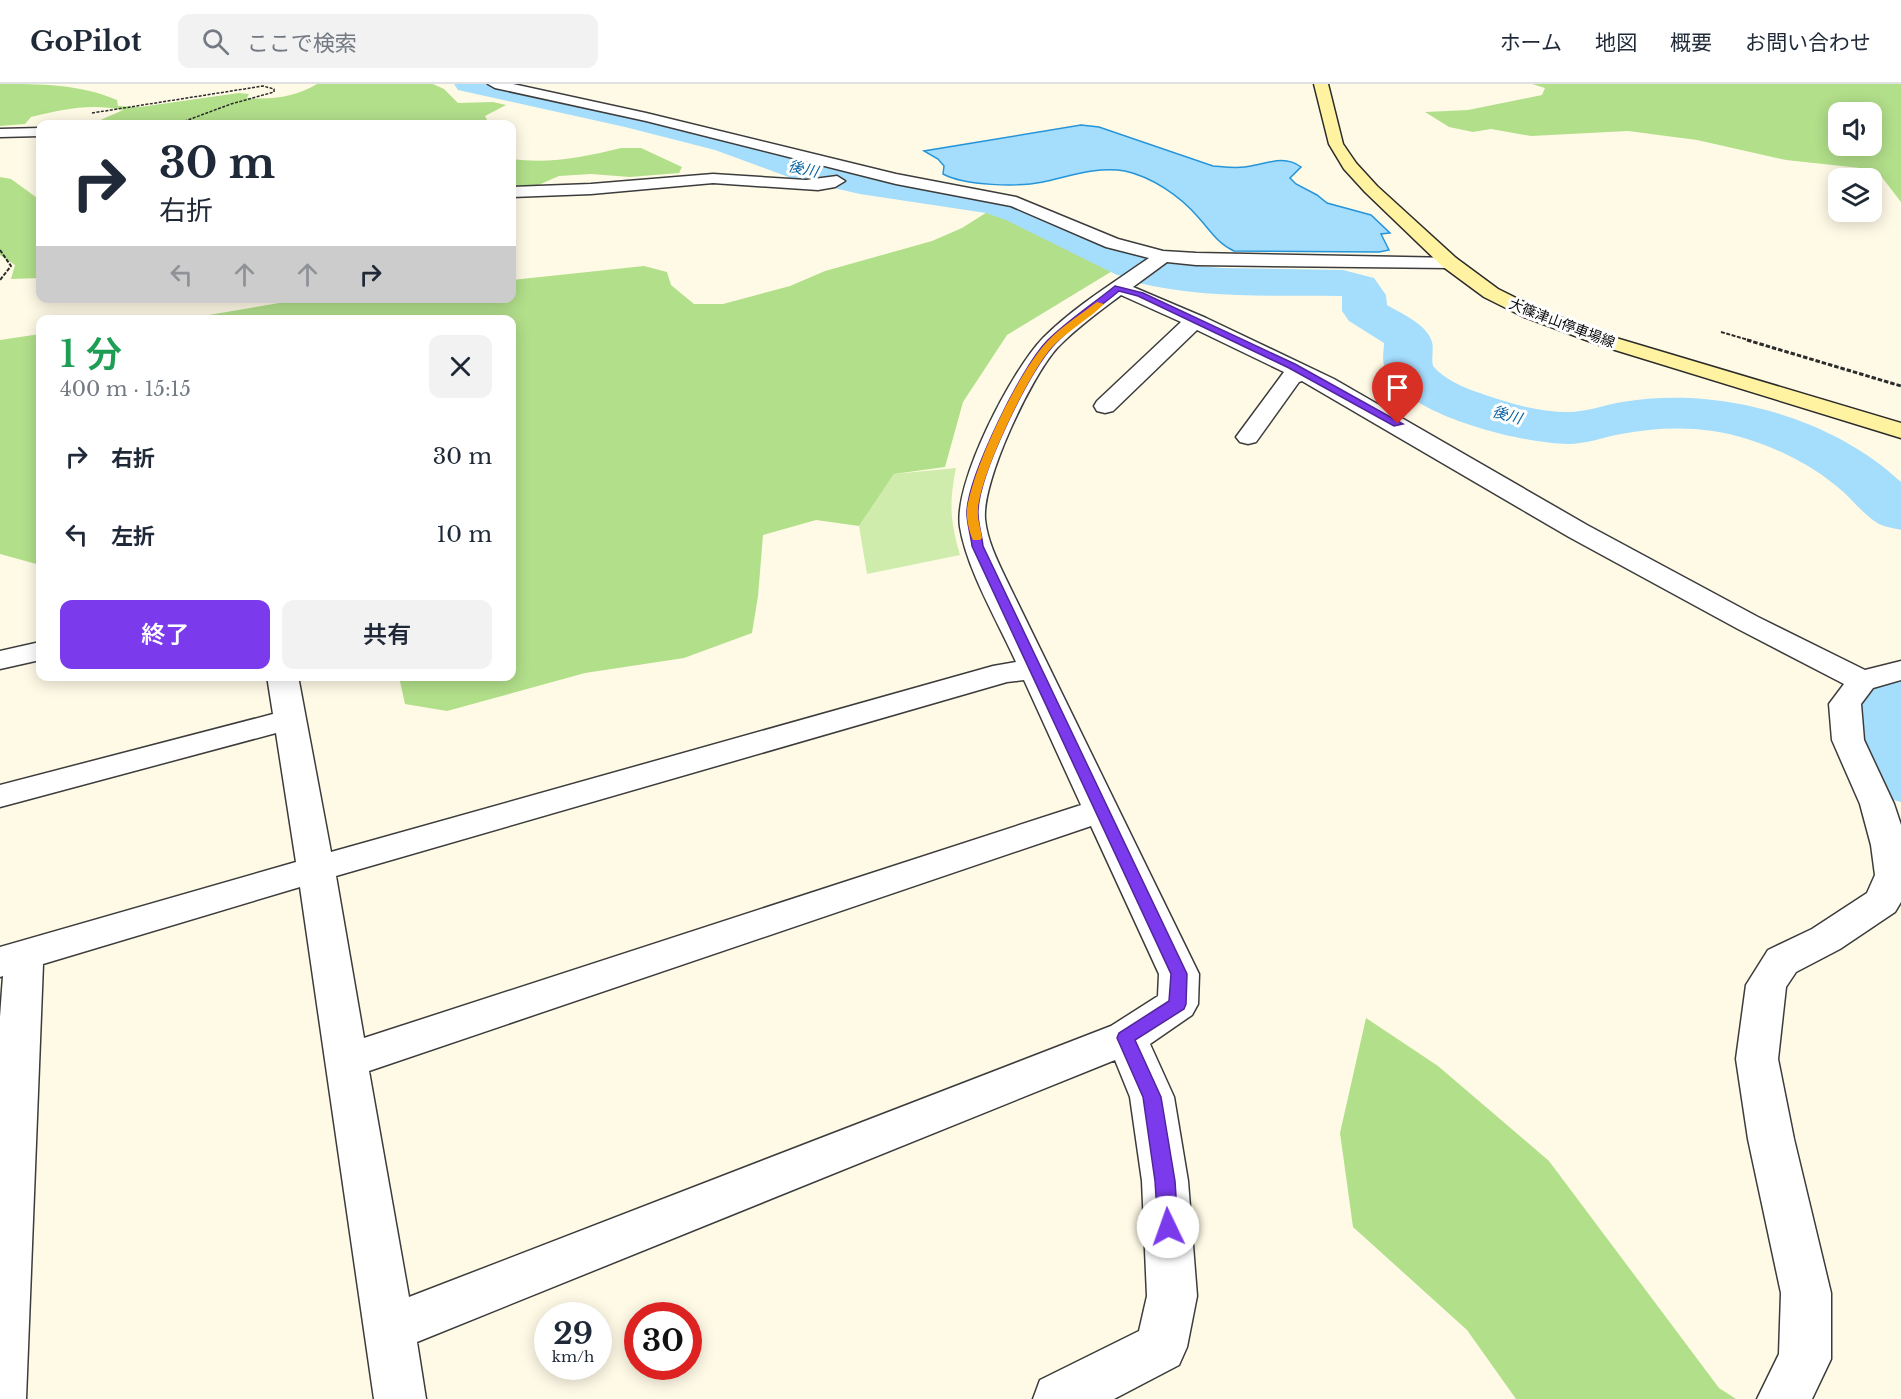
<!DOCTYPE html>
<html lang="ja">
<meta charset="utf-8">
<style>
:root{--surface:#fff;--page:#f2f2f3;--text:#1f2937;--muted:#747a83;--line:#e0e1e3;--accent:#7c3aed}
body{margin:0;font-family:"Libre Baskerville","Noto Sans JP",serif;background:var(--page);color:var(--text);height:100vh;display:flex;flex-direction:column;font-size:22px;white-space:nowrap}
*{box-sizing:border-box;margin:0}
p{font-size:20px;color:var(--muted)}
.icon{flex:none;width:33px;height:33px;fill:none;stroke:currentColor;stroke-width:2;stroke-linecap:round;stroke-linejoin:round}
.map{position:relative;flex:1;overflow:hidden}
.panel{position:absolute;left:36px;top:231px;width:480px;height:366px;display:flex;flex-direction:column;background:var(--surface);border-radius:12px;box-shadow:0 3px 15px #0003}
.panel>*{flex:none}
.hud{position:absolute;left:36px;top:36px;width:480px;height:183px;border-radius:12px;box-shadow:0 3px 15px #0003;background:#fff;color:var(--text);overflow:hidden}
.buttons{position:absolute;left:1828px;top:18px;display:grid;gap:12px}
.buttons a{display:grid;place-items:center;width:54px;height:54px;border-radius:12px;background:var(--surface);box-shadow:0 3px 15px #0003;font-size:30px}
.speed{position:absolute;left:534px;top:1218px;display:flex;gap:12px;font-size:30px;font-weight:700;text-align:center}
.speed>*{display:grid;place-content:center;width:78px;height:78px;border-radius:50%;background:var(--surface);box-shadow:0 3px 15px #0003;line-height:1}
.speed small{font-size:15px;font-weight:400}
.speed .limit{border:9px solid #d22;background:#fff;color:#111}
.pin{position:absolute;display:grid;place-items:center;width:51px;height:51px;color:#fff;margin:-62px -26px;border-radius:50% 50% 50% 0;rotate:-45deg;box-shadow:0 0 6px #0007}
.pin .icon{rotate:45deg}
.me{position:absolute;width:66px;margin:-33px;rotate:357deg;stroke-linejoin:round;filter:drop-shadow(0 0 4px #0008)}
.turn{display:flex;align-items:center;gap:21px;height:126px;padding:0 24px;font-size:27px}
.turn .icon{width:78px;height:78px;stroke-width:2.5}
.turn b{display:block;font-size:42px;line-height:51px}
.lanes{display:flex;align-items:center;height:57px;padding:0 24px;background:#0003;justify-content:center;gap:30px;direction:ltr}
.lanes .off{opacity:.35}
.round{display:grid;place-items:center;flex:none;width:63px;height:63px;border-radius:12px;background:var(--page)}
.headline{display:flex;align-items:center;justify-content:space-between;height:102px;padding:0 24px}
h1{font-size:36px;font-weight:600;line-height:45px;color:#1e9e55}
.primary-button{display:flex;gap:12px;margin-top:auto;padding:12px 24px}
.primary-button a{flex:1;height:69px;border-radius:12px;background:var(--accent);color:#fff;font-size:24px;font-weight:600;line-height:69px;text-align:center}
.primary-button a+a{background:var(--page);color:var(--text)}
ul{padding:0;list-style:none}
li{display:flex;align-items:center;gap:18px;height:78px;padding:0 24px}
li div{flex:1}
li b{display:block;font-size:22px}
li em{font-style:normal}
header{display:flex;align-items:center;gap:36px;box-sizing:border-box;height:84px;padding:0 30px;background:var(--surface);border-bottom:2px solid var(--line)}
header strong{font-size:28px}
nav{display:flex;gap:33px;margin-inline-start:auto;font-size:21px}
.search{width:420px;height:54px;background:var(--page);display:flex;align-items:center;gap:15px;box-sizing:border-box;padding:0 21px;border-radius:12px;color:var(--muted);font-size:22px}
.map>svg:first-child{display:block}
.green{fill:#cfecac}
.forest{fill:#b2df8a;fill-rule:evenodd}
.water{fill:#a5ddfc;stroke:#2595da;stroke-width:1.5}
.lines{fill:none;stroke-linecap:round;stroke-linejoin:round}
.river{fill:#a5ddfc;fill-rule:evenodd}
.street-casing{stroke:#3c3c3c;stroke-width:3}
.secondary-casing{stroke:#2b2b2b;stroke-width:3}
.path-far2{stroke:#2b2b2b;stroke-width:1.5;stroke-dasharray:3 1.5;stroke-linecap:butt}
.path-far1{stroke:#2b2b2b;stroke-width:2;stroke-dasharray:4 1.5;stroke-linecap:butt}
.path{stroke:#2b2b2b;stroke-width:3;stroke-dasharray:4.5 2;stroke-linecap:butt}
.street{fill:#fff;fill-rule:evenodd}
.secondary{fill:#fff3a1;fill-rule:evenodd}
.route{fill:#7c3aed;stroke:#51269a;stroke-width:1.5}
.slow{fill:#f59e0b}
.labels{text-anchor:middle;stroke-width:6;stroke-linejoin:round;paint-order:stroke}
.far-street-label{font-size:14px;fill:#090909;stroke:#fff}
.far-water-label{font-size:15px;font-style:italic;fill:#0963a5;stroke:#fff}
</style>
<header>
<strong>GoPilot</strong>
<div class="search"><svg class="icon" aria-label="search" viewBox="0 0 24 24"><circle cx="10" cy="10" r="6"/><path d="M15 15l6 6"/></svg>ここで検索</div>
<nav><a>ホーム</a><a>地図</a><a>概要</a><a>お問い合わせ</a></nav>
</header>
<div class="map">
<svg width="1901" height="1315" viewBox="0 0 1901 1315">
<rect width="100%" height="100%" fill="#fffae6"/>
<path class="green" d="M 956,384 C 949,420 950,436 960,471 L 867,490 L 859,442 L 894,390 Z"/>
<path class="forest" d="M 0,0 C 40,0 80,0 117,16 L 118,22 L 140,23 L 239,9 L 249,10 L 247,14 C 272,16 295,13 317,0 L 433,0 L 444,5 L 458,19 L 493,18 L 506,21 L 485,32 L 489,40 L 96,40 L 96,38 L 123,26 C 92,19 62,25 31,33 L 25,40 L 0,42 Z
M 1532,0 L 1901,0 L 1901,118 L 1881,92 L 1860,84 L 1786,76 L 1697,56 L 1628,47 L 1531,52 L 1491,45 L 1473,48 L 1449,43 L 1425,28 L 1468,26 L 1542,11 L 1545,4 ZM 1872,28 L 1872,62 L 1839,62 L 1839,28 Z
M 621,64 L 641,64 L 682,83 L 679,89 L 630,93 L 591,90 L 559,92 L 536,102 L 512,103 L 512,75 C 550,80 584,73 621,64 Z
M 0,93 L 11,95 L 40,116 L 40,194 L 11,195 L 15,181 L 0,171 Z
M 992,125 L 1013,129 L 1050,146 L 1108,176 L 1114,186 L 1007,251 L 963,318 L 945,383 L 894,390 L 859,442 L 816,436 L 763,451 L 758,512 L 752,549 L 684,574 L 585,589 L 447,627 L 405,620 L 399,593 L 512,592 L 512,236 L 185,235 L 303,215 L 512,214 L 512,196 L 644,182 L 667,188 L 671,201 L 694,220 L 723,220 L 790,202 L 825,187 L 932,157 L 962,144 Z
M 40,250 L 40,481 L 0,470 L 0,256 Z
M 1366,934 L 1438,982 L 1549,1077 L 1719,1304 L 1736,1315 L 1516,1315 L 1467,1246 L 1353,1143 L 1340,1049 Z"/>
<path class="water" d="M 1081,41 L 1099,43 L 1213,82 C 1226,83 1239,85 1251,82 C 1268,79 1285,71 1301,83 L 1290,94 L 1296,100 L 1317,111 L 1327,119 L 1371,131 L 1390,149 L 1381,150 L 1389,166 L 1379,168 L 1234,167 C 1218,160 1210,146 1198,133 C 1180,112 1152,93 1125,87 C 1097,82 1070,92 1043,98 C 1018,103 965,102 943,90 L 944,82 L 938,75 L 924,67 Z"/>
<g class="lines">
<path class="river" d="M 454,0 L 511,0 L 627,24 L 739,52 L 804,76 L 860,88 L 1006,111 L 1034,120 L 1147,173 L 1150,178 L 1222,184 L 1343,186 L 1374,194 L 1386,211 L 1387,221 C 1402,230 1427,240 1432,258 C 1434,265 1431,274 1433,282 C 1444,295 1464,304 1480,309 C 1508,319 1538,328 1568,328 C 1586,328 1604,321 1622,318 C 1644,314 1667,313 1690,314 C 1766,318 1845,346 1901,398 L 1901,446 C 1894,444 1885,443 1879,440 C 1863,431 1850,412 1835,401 C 1809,380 1779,365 1747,355 C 1708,342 1662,342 1621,350 C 1604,353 1586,360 1568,360 C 1524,360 1396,330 1384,281 C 1382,274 1384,266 1384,259 L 1349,237 L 1342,227 L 1342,212 C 1275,211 1204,215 1139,199 L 1135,194 L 1117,191 L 1006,136 L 986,129 L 860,110 L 794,95 L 715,66 L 625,43 L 458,6 Z
M 1901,580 L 1901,718 L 1874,711 L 1867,702 L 1841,661 L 1830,624 C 1850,593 1866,588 1901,580 Z"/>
<defs>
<path id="street" d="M 488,0 L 513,0 L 646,29 L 896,90 L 1016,113 L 1118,155 L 1163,167 L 1196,169 L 1456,174 L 1458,178 L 1456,182 L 1449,184 L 1196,181 L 1167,178 L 1133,203 L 1206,234 L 1334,295 L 1587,441 L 1758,533 L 1865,586 L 1901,577 L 1901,596 L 1873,604 L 1861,620 L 1864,656 L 1894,720 L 1901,741 L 1901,818 L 1895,828 L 1840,865 L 1796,888 L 1786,903 L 1778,975 L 1794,1055 L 1831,1209 L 1831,1275 L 1812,1315 L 1757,1315 L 1779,1270 L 1781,1209 L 1748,1055 L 1736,975 L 1746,901 L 1768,866 L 1812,845 L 1867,809 L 1875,791 L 1871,761 L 1860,720 L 1832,656 L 1829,620 L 1844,600 L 1738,545 L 1569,453 L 1302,297 L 1299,298 L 1256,358 L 1248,360 L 1240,358 L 1236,353 L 1284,288 L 1197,246 L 1113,327 L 1105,329 L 1097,327 L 1094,322 L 1097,317 L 1181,238 L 1121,211 C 1100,227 1076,244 1057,264 C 1031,293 982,396 985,435 C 987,456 997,476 1006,495 L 1199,890 L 1198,920 L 1192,931 L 1150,960 L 1174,1013 L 1188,1097 L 1197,1212 L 1187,1263 L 1179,1281 L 1114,1315 L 1033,1315 L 1040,1296 L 1139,1247 L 1147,1212 L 1142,1097 L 1130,1013 L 1115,976 L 417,1258 L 426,1315 L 374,1315 L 300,803 L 43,880 L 26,1315 L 0,1315 L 0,933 L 3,892 L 0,893 L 0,863 L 296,778 L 276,649 L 0,723 L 0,701 L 273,630 L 267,592 L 298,592 L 331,768 L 993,582 L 1016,578 C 998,538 967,486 960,443 C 953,399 1012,286 1043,254 C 1074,223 1113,199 1149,174 L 1106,163 L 1011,122 L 896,100 L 646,37 L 495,4 ZM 1024,596 L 1081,721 L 364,954 L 336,792 L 1007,598 ZM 1091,742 L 1159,890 L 1158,912 L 1111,942 L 409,1213 L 369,987 Z
M 40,44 L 40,52 L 0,53 L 0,45 Z
M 713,90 L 806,96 L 837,92 L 845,97 L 835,103 L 818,106 L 713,99 L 591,110 L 512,113 L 512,103 L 591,100 Z
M 40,558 L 40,576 L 0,585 L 0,567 Z"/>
<path id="secondary" d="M 1314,0 L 1328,0 L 1343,60 L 1356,79 L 1377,102 L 1456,174 L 1498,205 L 1538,225 L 1616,254 L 1901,339 L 1901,354 L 1602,262 L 1524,233 L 1484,213 L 1442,182 L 1365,108 L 1344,85 L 1329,60 Z"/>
</defs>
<use href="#street" class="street-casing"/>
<use href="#secondary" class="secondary-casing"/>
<path class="path-far2" d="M 92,29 L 263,2 L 274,5 L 274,8 L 231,20 L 177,40"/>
<path class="path-far1" d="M 0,166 L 11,182 L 0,196
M 1721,248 L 1752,257"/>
<path class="path" d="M 1747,256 L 1901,302"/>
<use href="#street" class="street"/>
<use href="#secondary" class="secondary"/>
</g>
<path class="route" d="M 1115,202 L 1143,209 L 1295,280 L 1403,340 L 1394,342 L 1289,284 L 1138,212 L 1119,207 C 1098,225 1070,242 1052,263 C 1027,292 980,388 978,426 C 977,437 982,451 983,462 L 1187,890 L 1186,920 L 1184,925 L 1135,956 L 1161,1013 L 1175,1097 L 1178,1143 L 1175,1149 L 1168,1152 L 1161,1149 L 1158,1143 L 1155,1097 L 1143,1013 L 1117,954 L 1119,949 L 1169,917 L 1171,890 L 972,462 C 971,451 966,437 967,426 C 970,389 1021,284 1047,257 C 1067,237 1093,220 1115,202 Z"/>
<path class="slow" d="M 1097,218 L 1104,220 C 1089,235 1069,246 1054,261 C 1030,285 979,393 978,426 C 977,435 981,445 982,454 L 980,456 L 973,456 C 969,448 966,433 967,425 C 974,381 1017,291 1046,259 C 1060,243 1080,231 1097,218 Z"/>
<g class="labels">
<g class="far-street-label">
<text transform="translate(1562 239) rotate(21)" y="5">大篠津山停車場線</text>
</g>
<g class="far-water-label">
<text transform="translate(803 85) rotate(13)" y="5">後川</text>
<text transform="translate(1507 331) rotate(16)" y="5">後川</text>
</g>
</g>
</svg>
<div class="buttons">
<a><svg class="icon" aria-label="sound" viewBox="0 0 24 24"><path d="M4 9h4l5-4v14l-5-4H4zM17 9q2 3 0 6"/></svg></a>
<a><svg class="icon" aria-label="layers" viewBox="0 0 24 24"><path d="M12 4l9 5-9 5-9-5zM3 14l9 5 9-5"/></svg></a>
</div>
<div class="speed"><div>29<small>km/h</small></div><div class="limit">30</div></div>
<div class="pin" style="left:1398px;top:340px;background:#d93025"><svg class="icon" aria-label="arrive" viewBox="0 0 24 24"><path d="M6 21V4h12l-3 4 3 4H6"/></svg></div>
<svg class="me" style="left:1168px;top:1143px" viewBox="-20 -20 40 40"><circle r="19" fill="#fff"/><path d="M0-13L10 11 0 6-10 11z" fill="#7c3aed"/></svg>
<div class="hud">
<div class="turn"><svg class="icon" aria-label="right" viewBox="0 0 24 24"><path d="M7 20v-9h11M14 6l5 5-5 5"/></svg><div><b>30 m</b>右折</div></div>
<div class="lanes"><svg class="icon off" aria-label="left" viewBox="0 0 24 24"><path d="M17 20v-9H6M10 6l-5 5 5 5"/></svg><svg class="icon off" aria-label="ahead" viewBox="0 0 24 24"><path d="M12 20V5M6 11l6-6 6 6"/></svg><svg class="icon off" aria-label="ahead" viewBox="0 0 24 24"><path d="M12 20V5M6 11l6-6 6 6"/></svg><svg class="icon" aria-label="right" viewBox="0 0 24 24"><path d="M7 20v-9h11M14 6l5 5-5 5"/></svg></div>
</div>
<section class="panel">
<div class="headline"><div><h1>1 分</h1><p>400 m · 15:15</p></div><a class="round"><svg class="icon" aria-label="close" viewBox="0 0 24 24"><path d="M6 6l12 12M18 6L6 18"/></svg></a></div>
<ul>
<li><svg class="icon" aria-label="right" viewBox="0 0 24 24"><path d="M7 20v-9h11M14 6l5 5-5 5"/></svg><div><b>右折</b></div><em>30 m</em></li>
<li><svg class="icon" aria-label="left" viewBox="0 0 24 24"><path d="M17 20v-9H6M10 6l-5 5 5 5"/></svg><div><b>左折</b></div><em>10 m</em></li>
</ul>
<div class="primary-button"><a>終了</a><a>共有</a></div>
</section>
</div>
